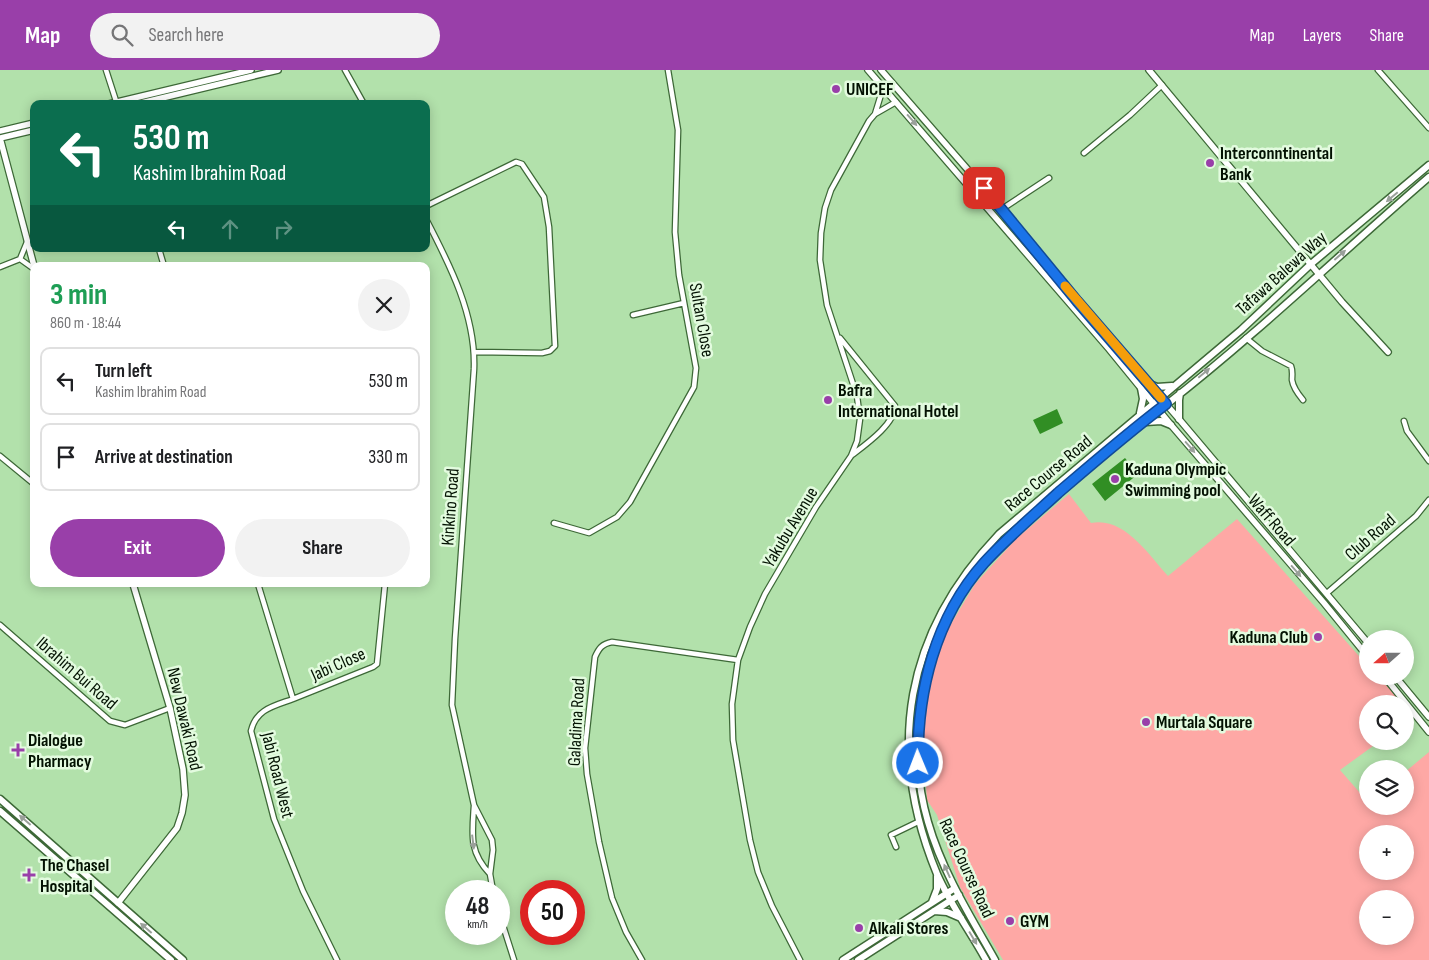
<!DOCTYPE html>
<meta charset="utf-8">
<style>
:root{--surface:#fff;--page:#f2f2f2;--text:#202124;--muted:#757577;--line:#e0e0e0;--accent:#993fa9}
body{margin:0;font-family:"Sofia Sans Condensed",sans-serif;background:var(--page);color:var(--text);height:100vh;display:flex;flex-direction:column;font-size:19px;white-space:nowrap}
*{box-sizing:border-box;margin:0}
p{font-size:16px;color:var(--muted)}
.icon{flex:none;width:28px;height:28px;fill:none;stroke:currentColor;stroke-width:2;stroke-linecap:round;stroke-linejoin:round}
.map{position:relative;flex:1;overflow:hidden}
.drawer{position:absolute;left:30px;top:192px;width:400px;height:325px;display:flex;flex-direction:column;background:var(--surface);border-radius:10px;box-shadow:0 2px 12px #0003}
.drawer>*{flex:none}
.guide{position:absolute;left:30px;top:30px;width:400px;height:152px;border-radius:10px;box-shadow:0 2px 12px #0003;background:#0b6e4f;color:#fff;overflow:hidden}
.needle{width:32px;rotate:249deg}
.fabs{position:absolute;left:1359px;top:560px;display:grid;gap:10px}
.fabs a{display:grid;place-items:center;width:55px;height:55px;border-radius:50%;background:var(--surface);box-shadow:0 2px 12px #0003;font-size:25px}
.speed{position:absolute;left:445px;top:810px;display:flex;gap:10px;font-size:25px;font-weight:700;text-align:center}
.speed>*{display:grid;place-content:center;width:65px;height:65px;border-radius:50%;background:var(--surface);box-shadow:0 2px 12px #0003;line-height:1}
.speed small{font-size:12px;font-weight:400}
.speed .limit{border:8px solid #d22;background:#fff;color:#111}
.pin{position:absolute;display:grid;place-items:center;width:42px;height:42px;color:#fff;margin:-21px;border-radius:10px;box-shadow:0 2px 8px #0006}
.me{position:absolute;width:55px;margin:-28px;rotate:359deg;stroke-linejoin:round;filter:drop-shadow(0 0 4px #0008)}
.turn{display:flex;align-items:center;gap:18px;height:105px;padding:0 20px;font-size:22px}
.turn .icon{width:65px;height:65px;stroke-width:2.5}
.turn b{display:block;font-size:35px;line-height:42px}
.lanes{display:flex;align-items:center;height:48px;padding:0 20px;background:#0003;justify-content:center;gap:25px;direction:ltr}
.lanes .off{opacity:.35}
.round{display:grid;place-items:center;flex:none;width:52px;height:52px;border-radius:26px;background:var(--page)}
.head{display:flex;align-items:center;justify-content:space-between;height:85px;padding:0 20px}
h1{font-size:30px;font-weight:700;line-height:38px;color:#1e9e55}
.cta{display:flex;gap:10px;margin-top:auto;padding:10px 20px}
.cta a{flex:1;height:58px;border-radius:30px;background:var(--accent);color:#fff;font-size:20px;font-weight:700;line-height:58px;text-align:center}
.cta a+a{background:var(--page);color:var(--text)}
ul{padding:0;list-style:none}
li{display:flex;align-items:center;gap:15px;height:68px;margin:0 10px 8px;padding:0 10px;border:2px solid var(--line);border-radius:10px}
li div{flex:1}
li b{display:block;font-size:19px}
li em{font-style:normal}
header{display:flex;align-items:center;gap:30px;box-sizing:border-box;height:70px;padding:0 25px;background:var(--accent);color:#fff}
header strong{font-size:24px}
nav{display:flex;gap:28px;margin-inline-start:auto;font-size:18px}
.search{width:350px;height:45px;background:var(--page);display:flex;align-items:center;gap:12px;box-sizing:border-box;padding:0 18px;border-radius:28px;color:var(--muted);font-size:19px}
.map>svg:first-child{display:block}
.green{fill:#fea8a5;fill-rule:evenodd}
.water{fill:#318e24}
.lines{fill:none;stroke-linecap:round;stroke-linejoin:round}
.minor-casing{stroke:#3d6837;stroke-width:7}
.tertiary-casing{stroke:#3d6837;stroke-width:8}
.secondary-casing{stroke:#3d6837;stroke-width:9}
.minor{stroke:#fff;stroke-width:4.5}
.tertiary{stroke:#fff;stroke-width:5.5}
.secondary{stroke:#fff;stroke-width:6}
.oneway{fill:#9aa09a}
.route-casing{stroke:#114b97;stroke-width:12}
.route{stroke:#1a73e8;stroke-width:9}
.slow{stroke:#f59e0b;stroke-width:9}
.poi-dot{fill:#993fa9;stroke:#e3fbdf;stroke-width:2}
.labels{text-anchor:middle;stroke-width:5;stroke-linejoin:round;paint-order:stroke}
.poi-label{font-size:18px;font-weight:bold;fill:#031202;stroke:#e3fbdf;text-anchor:start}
.street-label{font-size:18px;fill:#031202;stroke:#e3fbdf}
</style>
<header>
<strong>Map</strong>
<div class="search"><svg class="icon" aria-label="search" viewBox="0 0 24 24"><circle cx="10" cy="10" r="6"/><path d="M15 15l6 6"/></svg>Search here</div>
<nav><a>Map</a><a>Layers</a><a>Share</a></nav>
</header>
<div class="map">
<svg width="1429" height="890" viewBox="0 0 1429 890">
<rect width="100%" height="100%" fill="#b2e1ab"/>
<path class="green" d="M 1069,424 L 1091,453 C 1124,446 1149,485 1168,506 L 1237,449 L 1367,595 L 1368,606 L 1378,606 L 1403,634 L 1368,634 L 1368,671 L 1380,671 L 1340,700 L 1367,731 L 1368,736 L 1405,736 L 1405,702 L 1429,682 L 1429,890 L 1003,890 L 960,817 L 937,745 L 927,730 L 923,674 L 928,620 L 945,564 L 975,514 L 1017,468 ZM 1368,764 L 1405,764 L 1405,801 L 1368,801 ZM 1368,829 L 1405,829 L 1405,866 L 1368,866 Z"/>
<path class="water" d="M 1057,339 L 1063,353 L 1040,364 L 1033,350 Z
M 1125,388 L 1138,404 L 1105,431 L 1092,414 Z"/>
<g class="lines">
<defs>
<path id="minor" d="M 106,0 L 117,34
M 345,0 L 364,34
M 1378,0 L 1429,58
M 875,44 L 883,18
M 1084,83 L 1130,45 L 1162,15
M 426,136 L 516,92 L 522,94 L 544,127 L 549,157 L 555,276 L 550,281 L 542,283 L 475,282
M 1002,139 L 1049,108
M 426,149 C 450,195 476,246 474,299 L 455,569 L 452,635 L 474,735 L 492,770 L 493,780 L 490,804 L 493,821
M 159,179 L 164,196
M 20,189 L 27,172
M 0,197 L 20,189 L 34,199
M 633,245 L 684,233
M 840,268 L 895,336 C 895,354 865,375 852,385
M 1246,268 L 1262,281 L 1291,296 C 1293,301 1292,305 1292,310 C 1293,317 1298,324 1303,330
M 1404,351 L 1407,361 L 1429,391
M 0,386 L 34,414
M 554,453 L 589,463 L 617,447 L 630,432 L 694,317 L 696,298 L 679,205 L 675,162 L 678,60 L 668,0
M 258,514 L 293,629 C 274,636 256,639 251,661 L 274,749 L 303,821 L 337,890
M 1327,523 L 1416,446 L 1429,430
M 0,555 L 110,651 L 125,655 L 170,638
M 293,629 L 373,597 L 377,594 L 385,514
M 474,736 C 472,765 469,782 490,804
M 896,777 L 891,765 L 918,752
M 499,843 L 514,890
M 642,890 L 626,862 L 612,828 L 599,772 L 587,704 L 585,678 L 595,587 C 599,578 602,574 612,572 L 738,590
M 800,890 L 772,836 L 758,802 L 750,770 L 733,670 L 732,634 L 738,590 L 750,557 L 765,524 L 816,437 L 851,386 L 857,371 L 860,349 L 857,326 L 827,235 L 820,190 L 821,163 L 825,138 L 831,120 L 869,51 L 875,44 L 896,32"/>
<path id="tertiary" d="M 868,0 L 1109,279 L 1171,355 L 1324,533 L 1368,587
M 881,0 L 1002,139 L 1077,231 L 1179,349 L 1368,573
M 1149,0 L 1342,232 L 1388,282
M 109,34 L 251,0
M 137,34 L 278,0
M 0,61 L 34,53
M 0,68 L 34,196
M 0,68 L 34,60
M 1384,606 L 1429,662
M 1395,606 L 1429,647
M 118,833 L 177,758 L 182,743 L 185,725 L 183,699 L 170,638 L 133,514"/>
<path id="secondary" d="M 1147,313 L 1157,317 L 1172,316
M 1140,343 L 1143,329 L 1141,318
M 1179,349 L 1179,330 L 1180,323
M 1146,352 L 1161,351 L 1171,355
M 0,729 L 183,890
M 0,741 L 171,890
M 932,832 L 937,819 L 937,806
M 934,841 L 947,842 L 961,848
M 843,890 L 955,818
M 858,890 L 959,825
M 986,890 C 970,861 950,834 937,804 C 885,678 905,563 999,464 L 1241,260 L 1311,194 L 1429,95
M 995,890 C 970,846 942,801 928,752 C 905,673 921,580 969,513 C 990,483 1017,460 1044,436 C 1083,401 1124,367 1166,335 C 1257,264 1341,183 1429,107"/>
</defs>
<use href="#minor" class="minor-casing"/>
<use href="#tertiary" class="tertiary-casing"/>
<use href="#secondary" class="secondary-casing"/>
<use href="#minor" class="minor"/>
<use href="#tertiary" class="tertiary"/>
<use href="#secondary" class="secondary"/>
</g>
<defs><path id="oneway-solid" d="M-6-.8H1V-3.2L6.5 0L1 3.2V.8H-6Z" transform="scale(1.25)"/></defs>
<g class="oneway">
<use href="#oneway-solid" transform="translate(912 50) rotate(49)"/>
<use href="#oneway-solid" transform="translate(1392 127) rotate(140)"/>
<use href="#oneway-solid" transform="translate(1340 185) rotate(-41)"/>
<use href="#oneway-solid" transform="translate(1204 303) rotate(-40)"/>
<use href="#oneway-solid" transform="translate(1190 377) rotate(49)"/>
<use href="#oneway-solid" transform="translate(1296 501) rotate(49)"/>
<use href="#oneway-solid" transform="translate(25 750) rotate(-139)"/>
<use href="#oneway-solid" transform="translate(473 772) rotate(83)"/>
<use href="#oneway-solid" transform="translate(947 801) rotate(-114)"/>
<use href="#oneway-solid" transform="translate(146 858) rotate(-139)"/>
<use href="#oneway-solid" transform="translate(973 868) rotate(59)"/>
</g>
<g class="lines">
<defs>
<path id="route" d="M 918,693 C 917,622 935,548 984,493 C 1007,468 1033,446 1058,423 C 1093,393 1129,362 1166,334 L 1077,231 L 984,118"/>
</defs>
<use href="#route" class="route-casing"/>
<use href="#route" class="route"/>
<path class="slow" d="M 1065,216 L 1161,328"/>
</g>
<g class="poi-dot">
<circle cx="836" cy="19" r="5"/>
<circle cx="1210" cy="93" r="5"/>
<circle cx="828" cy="330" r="5"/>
<circle cx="1115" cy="409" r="5"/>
<circle cx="1318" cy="567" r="5"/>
<circle cx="1146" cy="652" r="5"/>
<path d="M15.5 672.5h5v5h5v5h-5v5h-5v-5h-5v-5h5z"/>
<path d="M26.5 797.5h5v5h5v5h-5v5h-5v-5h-5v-5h5z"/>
<circle cx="1010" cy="851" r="5"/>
<circle cx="859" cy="858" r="5"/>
</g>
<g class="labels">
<g class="poi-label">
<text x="846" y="25">UNICEF</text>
<text x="1220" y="89">Interconntinental<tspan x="1220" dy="21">Bank</tspan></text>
<text x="838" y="326">Bafra<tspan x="838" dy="21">International Hotel</tspan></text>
<text x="1125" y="405">Kaduna Olympic<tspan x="1125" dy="21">Swimming pool</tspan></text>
<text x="1308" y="573" text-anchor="end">Kaduna Club</text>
<text x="1156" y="658">Murtala Square</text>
<text x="28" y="676">Dialogue<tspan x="28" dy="21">Pharmacy</tspan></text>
<text x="40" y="801">The Chasel<tspan x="40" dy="21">Hospital</tspan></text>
<text x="1020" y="857">GYM</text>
<text x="869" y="864">Alkali Stores</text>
</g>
<g class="street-label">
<text transform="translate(1281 203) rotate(-42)" y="6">Tafawa Balewa Way</text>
<text transform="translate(702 250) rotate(80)" y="6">Sultan Close</text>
<text transform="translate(1048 403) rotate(-40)" y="6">Race Course Road</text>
<text transform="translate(450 437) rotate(-86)" y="6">Kinkino Road</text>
<text transform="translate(1272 450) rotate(49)" y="6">Waff Road</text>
<text transform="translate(790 457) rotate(-59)" y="6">Yakubu Avenue</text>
<text transform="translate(1370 467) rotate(-41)" y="6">Club Road</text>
<text transform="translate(338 594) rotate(-24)" y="6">Jabi Close</text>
<text transform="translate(77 603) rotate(41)" y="6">Ibrahim Bui Road</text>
<text transform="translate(185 649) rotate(77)" y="6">New Dawaki Road</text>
<text transform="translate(576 652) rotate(-87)" y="6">Galadima Road</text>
<text transform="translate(278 705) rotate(76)" y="6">Jabi Road West</text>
<text transform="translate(967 798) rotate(65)" y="6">Race Course Road</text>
</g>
</g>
</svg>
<div class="fabs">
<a><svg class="needle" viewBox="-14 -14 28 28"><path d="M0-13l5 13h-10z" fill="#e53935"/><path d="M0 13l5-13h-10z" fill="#757577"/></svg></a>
<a><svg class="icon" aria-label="search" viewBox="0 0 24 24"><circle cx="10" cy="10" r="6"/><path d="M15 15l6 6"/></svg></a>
<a><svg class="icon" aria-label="layers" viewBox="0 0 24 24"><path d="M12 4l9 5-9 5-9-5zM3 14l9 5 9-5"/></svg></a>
<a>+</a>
<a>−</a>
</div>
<div class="speed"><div>48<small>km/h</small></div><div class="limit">50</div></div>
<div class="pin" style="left:984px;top:118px;background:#d93025"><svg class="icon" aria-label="arrive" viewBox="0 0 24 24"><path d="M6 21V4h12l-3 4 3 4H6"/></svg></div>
<svg class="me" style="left:918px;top:693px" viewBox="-20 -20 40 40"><circle r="17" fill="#1a73e8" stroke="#fff" stroke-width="3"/><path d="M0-11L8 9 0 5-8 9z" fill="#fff"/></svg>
<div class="guide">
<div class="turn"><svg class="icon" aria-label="left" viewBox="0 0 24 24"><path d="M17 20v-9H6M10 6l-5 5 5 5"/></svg><div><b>530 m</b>Kashim Ibrahim Road</div></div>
<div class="lanes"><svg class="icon" aria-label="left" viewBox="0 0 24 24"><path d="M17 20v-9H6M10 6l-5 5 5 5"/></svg><svg class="icon off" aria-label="ahead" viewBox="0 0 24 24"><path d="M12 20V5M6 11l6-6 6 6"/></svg><svg class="icon off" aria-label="right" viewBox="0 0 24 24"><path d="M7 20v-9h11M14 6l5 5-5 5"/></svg></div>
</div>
<section class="drawer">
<div class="head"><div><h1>3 min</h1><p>860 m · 18:44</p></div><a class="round"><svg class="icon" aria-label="close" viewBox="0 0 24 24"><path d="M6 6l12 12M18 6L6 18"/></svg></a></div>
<ul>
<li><svg class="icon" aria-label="left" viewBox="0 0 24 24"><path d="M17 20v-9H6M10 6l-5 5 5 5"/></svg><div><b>Turn left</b><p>Kashim Ibrahim Road</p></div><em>530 m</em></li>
<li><svg class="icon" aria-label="arrive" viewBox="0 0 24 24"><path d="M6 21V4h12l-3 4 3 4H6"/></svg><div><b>Arrive at destination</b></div><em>330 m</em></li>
</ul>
<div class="cta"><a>Exit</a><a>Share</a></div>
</section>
</div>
